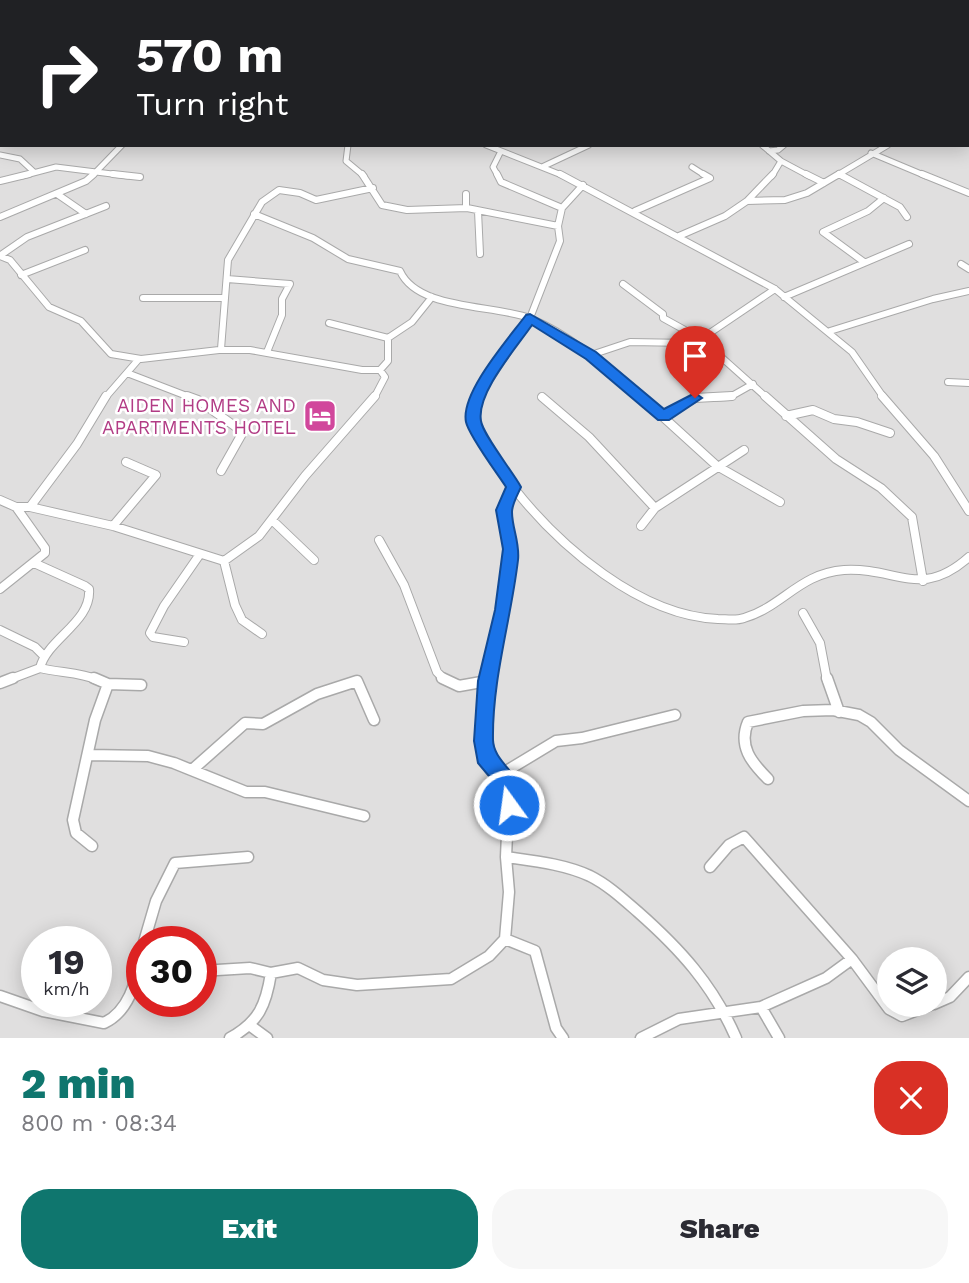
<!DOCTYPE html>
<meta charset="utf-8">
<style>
:root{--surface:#fff;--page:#f7f7f7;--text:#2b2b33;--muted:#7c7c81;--accent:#0f766e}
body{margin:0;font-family:"Work Sans",sans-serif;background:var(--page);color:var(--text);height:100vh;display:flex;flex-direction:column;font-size:26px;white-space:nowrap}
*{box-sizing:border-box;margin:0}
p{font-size:23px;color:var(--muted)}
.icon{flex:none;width:38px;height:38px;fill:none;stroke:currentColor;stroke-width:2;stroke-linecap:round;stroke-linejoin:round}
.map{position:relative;height:1038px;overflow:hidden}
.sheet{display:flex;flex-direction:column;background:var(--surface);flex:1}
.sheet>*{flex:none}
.banner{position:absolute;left:0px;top:0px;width:970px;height:147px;box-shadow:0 4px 18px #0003;background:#202124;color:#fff;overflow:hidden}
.tools{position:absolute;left:877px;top:947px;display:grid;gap:14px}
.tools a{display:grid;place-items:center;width:70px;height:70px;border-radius:50%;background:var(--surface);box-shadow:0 4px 18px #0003;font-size:35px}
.speed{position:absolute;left:21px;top:926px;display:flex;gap:14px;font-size:35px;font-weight:700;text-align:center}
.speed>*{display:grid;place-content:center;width:91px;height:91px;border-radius:50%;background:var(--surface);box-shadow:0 4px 18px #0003;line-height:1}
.speed small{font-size:18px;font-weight:400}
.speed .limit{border:10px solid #d22;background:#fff;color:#111}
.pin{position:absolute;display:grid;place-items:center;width:60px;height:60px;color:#fff;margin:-72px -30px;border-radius:50% 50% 50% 0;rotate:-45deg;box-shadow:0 0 7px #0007}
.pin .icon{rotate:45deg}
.me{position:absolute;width:77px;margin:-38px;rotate:346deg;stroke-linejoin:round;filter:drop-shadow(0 0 5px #0008)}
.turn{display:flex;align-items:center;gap:24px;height:147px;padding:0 21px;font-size:32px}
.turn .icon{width:91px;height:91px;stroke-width:2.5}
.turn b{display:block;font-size:49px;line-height:60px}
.round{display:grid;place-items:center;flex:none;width:74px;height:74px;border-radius:28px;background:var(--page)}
.summary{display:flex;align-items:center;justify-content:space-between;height:119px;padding:0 21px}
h1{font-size:42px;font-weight:800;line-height:52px;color:var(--accent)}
.action{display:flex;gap:14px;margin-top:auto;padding:14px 21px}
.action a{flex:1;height:80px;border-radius:28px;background:var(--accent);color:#fff;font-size:28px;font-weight:800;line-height:80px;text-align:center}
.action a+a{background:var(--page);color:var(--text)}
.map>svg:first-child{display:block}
.residential{fill:#e0dfdf;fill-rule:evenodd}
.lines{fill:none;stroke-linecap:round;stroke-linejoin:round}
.street-far3-casing{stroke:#a9a9a9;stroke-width:7}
.street-far2-casing{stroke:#a9a9a9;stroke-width:8}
.street-far1-casing{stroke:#a9a9a9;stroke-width:10}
.street-casing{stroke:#a9a9a9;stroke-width:13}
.street-far3{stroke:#fff;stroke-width:5}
.street-far2{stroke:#fff;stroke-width:6}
.street-far1{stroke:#fff;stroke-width:8}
.street{stroke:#fff;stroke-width:10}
.route{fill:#1a73e8;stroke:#114b97;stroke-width:2}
.labels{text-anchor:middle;stroke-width:5;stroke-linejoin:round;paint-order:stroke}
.hotel-label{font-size:19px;fill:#b23c85;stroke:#fff;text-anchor:end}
</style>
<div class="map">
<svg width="969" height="1038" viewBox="0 0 969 1038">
<rect width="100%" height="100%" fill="#f2efe9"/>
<path class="residential" d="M 0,0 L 969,0 L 969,1038 L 0,1038 ZM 2,2 L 968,2 L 968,145 L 2,145 ZM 37,942 L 96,942 L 96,1001 L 37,1001 ZM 142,942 L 201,942 L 201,1001 L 142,1001 ZM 889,959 L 934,959 L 934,1004 L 889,1004 Z"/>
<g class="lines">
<defs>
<path id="street-far3" d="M 129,0 L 140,0
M 218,0 L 221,2
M 492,0 L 494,2
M 668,0 L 672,2
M 892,0 L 897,2
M 424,1 L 440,0
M 6,2 L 9,0
M 613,2 L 616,0
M 921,2 L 927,0
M 348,145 L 346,161 L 364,176
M 486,145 L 564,176
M 762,145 L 781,161 L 809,176
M 769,151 L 778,150 L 784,145
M 871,153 L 926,176
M 0,155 L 20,159 L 34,172
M 542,167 L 589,145
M 692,167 L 706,176
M 839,174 L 842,176
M 22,176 L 56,167 L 128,176
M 92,176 L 122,145
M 498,176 L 493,167 L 501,151
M 772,176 L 781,161
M 836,176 L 888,145"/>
<path id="street-far2" d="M 113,174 L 140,177
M 362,174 L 382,205 L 407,210 L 467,208 L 558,226
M 497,174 L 501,182 L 562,208
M 560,174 L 775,289 L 852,352 L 884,398
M 806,174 L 824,183
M 839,174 L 900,207 L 907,217
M 922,174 L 969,193
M 0,181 L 29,174
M 57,194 L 86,214
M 466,194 L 466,206
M 747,201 L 773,174
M 478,211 L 480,254
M 635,211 L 710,178 L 703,174
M 254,214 L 313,238 L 348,259 L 400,271 C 418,311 495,304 532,319 C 573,336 608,369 642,398
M 0,217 L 86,181 L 94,174
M 679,236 L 725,216 L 747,201 L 785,200 L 807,193 L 839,174
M 1,255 L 27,237 L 106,206
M 0,256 L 10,260 L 49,307 L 81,321 L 111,354 L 141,359 L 219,350 L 250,350 L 362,370 L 380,370 L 385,377 L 374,398
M 864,262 L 823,232 L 868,211 L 884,198
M 961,264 L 969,269
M 21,275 L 85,250
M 227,279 L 290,284 L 282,299 L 282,315 L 267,352
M 623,284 L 663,314 L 663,318 L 701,339 L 775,289
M 784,297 L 909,244
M 143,298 L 224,298
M 329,323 L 388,338
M 830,331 L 933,299 L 969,291
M 221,349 L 228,260 L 262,202 L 279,190 L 300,193 L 316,200 L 373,188
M 591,355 L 630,342 L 688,343 L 701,339 L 767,398
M 380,370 L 388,361 L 388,338 L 412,322 L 432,297
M 127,373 L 192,398
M 948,382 L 969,383
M 105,398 L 138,360
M 478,398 L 530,318 L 560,241 L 558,226 L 562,208 L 583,185
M 709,398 L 730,397 L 753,384"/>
<path id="street-far1" d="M 187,396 L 198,400 L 243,432 L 221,471
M 479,396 L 474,407 L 474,423 L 513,487 C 502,515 512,542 509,573 C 505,609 495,644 489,680
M 640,396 L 717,466 L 780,502
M 765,396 L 836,459 L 881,488 L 912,517 L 923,581
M 882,396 L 934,456 L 969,511
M 542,397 L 589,437 L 655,508
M 663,416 L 695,398 L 732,396
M 786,416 L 813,410 L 834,419 L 857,422 L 890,433
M 513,487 C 559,546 640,616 718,619 C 726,619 736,621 744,618 C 782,607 800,573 844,570 C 897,567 921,600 969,557
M 0,500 L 16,507 L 45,548 L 45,553 L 0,589
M 16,507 L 30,507 L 77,444 L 106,396
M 30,507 L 113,526 L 224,561 L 259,536 L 305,476 L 375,396
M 272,520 L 314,560
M 113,526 L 156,475 L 126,462
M 641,526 L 655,508 L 744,450
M 379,540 L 404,585 L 437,672 L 445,680
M 224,561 L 235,605 L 242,620 L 262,634
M 803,613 L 820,643 L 827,680
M 0,630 L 35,647 L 43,655
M 184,642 L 153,637 L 150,633 L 164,606 L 200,554
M 40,668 C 60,673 80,672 98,680
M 8,680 L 40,668 C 47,639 92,622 89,589 L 85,586 L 34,563"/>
<path id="street" d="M 94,678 L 108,684 L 141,685
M 442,678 L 459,686 L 487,681
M 489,678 L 484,731 L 485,757 L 504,776 L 509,788 L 506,857 C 534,861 564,864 590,876 C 608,885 623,899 638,912 C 680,949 713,985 736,1038
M 827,678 L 839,712
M 0,683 L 13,678
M 89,755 L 148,756 L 174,763 L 246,792 L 265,792 L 364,816
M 192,770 L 245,723 L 263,724 L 317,694 L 357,681 L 374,720
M 504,776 L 508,770 L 556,741 L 582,738 L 675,715
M 768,779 C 751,762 738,746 748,722 L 803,711 L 833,710 L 859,715 L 871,722 L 899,750 L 969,801
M 92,846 L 76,833 L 73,820 L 95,720 L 108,684
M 710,867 L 729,845 L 744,837 L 852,959 L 889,1009 L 902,1016 L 933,1004
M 505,939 L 535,951 L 556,1028 L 563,1038
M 144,942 L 156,901 L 175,863 L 248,857
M 201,971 L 250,968 L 271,973 L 298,968 L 323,980 L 357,985 L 451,979 L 489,956 L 505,939 L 509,892 L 506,857
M 0,996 L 43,1011 L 104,1023 C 130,1011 136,980 142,954
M 934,1004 L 950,997 L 969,977
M 761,1007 L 779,1038
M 252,1027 L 267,1038
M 230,1038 C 259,1022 266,1005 271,973
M 641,1038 L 679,1019 L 761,1007 L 826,978 L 852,959"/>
</defs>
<use href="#street-far3" class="street-far3-casing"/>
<use href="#street-far2" class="street-far2-casing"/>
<use href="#street-far1" class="street-far1-casing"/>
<use href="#street" class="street-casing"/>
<use href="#street-far3" class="street-far3"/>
<use href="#street-far2" class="street-far2"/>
<use href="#street-far1" class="street-far1"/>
<use href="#street" class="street"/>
</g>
<path class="route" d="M 530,314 L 596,352 L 664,409 L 695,393 L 702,398 L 669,420 L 658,420 L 586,359 L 532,325 C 517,347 476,393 481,421 C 483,435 513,472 521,487 C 518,494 512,504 512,512 C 512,528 520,543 518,560 C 511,620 492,679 493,740 C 494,767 532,775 516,812 L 509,815 L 502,812 L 499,805 L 499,788 L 478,763 L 474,741 L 478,681 L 495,610 L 503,549 L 496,510 L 506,487 C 497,473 469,436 466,422 C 460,393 509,338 526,315 Z"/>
<defs>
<symbol id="hotel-square" viewBox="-11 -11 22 22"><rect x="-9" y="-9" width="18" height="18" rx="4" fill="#d1479c" stroke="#fff"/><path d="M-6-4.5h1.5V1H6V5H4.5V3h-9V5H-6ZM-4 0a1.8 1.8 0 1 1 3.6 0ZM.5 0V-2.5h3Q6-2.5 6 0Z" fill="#fff"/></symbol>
</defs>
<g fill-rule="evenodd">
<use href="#hotel-square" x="301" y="397" width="38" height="38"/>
</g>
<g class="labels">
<g class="hotel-label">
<text x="296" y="412">AIDEN HOMES AND<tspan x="296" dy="22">APARTMENTS HOTEL</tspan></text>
</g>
</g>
</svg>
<div class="tools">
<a><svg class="icon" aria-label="layers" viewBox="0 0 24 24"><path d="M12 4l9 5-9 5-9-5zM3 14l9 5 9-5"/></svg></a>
</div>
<div class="speed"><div>19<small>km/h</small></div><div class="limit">30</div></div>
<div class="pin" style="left:695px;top:398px;background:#d93025"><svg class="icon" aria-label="arrive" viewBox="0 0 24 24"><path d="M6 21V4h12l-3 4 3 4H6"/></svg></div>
<svg class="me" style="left:509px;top:805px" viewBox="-20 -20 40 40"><circle r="17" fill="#1a73e8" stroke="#fff" stroke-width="3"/><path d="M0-11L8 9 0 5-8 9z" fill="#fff"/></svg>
<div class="banner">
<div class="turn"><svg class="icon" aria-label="right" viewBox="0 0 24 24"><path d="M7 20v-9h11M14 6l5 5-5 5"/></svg><div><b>570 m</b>Turn right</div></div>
</div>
</div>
<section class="sheet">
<div class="summary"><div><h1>2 min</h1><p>800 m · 08:34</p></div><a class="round" style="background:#d93025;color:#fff"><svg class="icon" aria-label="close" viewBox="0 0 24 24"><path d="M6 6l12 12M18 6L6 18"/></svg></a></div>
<div class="action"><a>Exit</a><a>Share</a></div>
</section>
